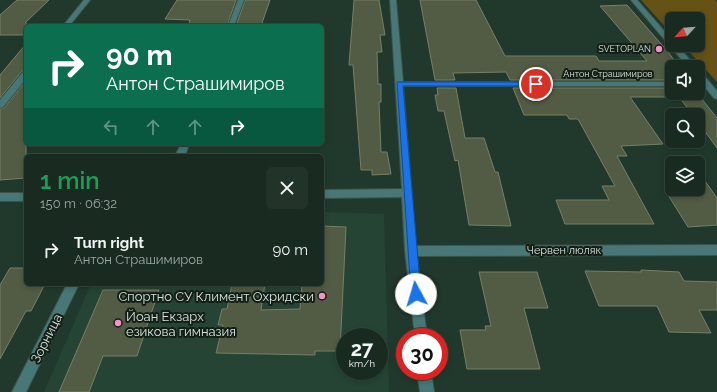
<!DOCTYPE html>
<meta charset="utf-8">
<style>
:root{--surface:#192b21;--page:#22332a;--text:#f1f3f6;--muted:#9fa7a5;--line:#37473f}
body{margin:0;font-family:Raleway,sans-serif;background:var(--page);color:var(--text);height:100vh;display:flex;flex-direction:column;font-size:15px;white-space:nowrap}
*{box-sizing:border-box;margin:0}
p{font-size:13px;color:var(--muted)}
.icon{flex:none;width:22px;height:22px;fill:none;stroke:currentColor;stroke-width:2;stroke-linecap:round;stroke-linejoin:round}
.map{position:relative;flex:1;overflow:hidden}
.side{position:absolute;left:24px;top:154px;width:300px;height:132px;display:flex;flex-direction:column;background:var(--surface);border-radius:6px;box-shadow:0 2px 6px #0003,0 0 0 1px var(--line)}
.side>*{flex:none}
.banner{position:absolute;left:24px;top:24px;width:300px;height:122px;border-radius:6px;box-shadow:0 2px 6px #0003,0 0 0 1px var(--line);background:#0b6e4f;color:#fff;overflow:hidden}
.needle{width:26px;rotate:244deg}
.fabs{position:absolute;left:665px;top:12px;display:grid;gap:8px}
.fabs a{display:grid;place-items:center;width:40px;height:40px;border-radius:6px;background:var(--surface);box-shadow:0 2px 6px #0003,0 0 0 1px var(--line);font-size:20px}
.speed{position:absolute;left:336px;top:328px;display:flex;gap:8px;font-size:20px;font-weight:700;text-align:center}
.speed>*{display:grid;place-content:center;width:52px;height:52px;border-radius:50%;background:var(--surface);box-shadow:0 2px 6px #0003,0 0 0 1px var(--line);line-height:1}
.speed small{font-size:10px;font-weight:400}
.speed .limit{border:6px solid #d22;background:#fff;color:#111}
.pin{position:absolute;display:grid;place-items:center;width:34px;height:34px;color:#fff;margin:-17px;border:2px solid #fff;border-radius:50%;box-shadow:0 1px 4px #0007}
.me{position:absolute;width:44px;margin:-22px;rotate:354deg;stroke-linejoin:round;filter:drop-shadow(0 0 3px #0008)}
.turn{display:flex;align-items:center;gap:14px;height:84px;padding:0 16px;font-size:18px}
.turn .icon{width:52px;height:52px;stroke-width:2.5}
.turn b{display:block;font-size:28px;line-height:34px}
.lanes{display:flex;align-items:center;height:38px;padding:0 16px;background:#0003;justify-content:center;gap:20px;direction:ltr}
.lanes .off{opacity:.35}
.round{display:grid;place-items:center;flex:none;width:42px;height:42px;border-radius:6px;background:var(--page)}
.head{display:flex;align-items:center;justify-content:space-between;height:68px;padding:0 16px}
h1{font-size:24px;font-weight:600;line-height:30px;color:#1e9e55}
ul{padding:0;list-style:none}
li{display:flex;align-items:center;gap:12px;height:56px;padding:0 16px}
li div{flex:1}
li b{display:block;font-size:15px}
li em{font-style:normal}
.map>svg:first-child{display:block}
.built{fill:#254433;fill-rule:evenodd}
.green{fill:#665215}
.building{fill:#525b43;stroke:#778067}
.lines{fill:none;stroke-linecap:round;stroke-linejoin:round}
.minor-casing{stroke:#3e5448;stroke-width:2}
.minor{fill:#477877;fill-rule:evenodd}
.route{fill:#1a73e8;stroke:#114b97}
.poi-dot{fill:#f890cc;stroke:#131e17;stroke-width:1.5}
.labels{text-anchor:middle;stroke-width:4;stroke-linejoin:round;paint-order:stroke}
.far-poi-label{font-size:9px;fill:#d4e2d9;stroke:#131e17;text-anchor:end}
.far-street-label{font-size:9px;fill:#d4e2d9;stroke:#131e17}
.street-label{font-size:11px;fill:#d4e2d9;stroke:#131e17}
.near-poi-label{font-size:13px;fill:#d4e2d9;stroke:#131e17;text-anchor:end}
.near-street-label{font-size:13px;fill:#d4e2d9;stroke:#131e17}
</style>
<div class="map">
<svg width="717" height="392" viewBox="0 0 717 392">
<rect width="100%" height="100%" fill="#21392c"/>
<path class="built" d="M 322,212 L 384,214 L 389,392 L 44,392 L 91,284 L 322,284 ZM 345,337 L 379,337 L 379,371 L 345,371 Z"/>
<path class="green" d="M 641,0 L 715,0 L 717,2 L 717,82 L 683,45 L 698,45 L 698,19 L 672,19 L 672,34 Z"/>
<path class="building" d="M 17,0 L 49,0 L 26,22 L 26,35 L 0,35 L 0,15 Z
M 177,0 L 236,0 L 227,26 L 188,26 L 190,20 L 165,19 Z
M 245,0 L 270,0 L 261,26 L 236,26 Z
M 354,0 L 379,0 L 385,35 L 380,35 L 382,52 L 377,52 L 378,84 L 381,84 L 381,102 L 379,102 L 381,152 L 387,152 L 391,174 L 372,175 L 372,170 L 361,170 L 353,65 L 349,65 Z
M 420,0 L 476,0 L 505,56 L 596,56 L 599,61 L 647,61 L 600,6 L 627,5 L 669,53 L 679,67 L 672,67 L 672,80 L 510,80 L 506,72 L 453,73 L 455,80 L 435,80 Z
M 26,44 L 26,70 L 22,71 L 0,98 L 0,75 Z
M 26,81 L 26,178 L 0,180 L 0,109 L 4,108 Z
M 437,88 L 456,88 L 465,138 L 484,138 L 495,172 L 498,172 L 511,226 L 469,225 L 458,160 L 455,161 L 444,111 L 438,111 L 435,95 L 438,95 Z
M 513,88 L 672,88 L 672,93 L 697,93 L 717,118 L 717,148 L 698,122 L 698,115 L 693,115 L 679,97 L 630,97 L 663,144 L 621,146 L 627,156 L 617,156 L 654,224 L 565,224 L 556,200 L 609,200 L 602,186 L 615,186 L 578,119 L 569,119 L 567,115 L 524,115 Z
M 698,171 L 717,198 L 717,225 L 688,227 L 668,195 L 698,194 Z
M 322,226 L 346,227 L 340,351 L 315,351 L 315,355 L 216,353 L 223,325 L 218,325 L 222,309 L 227,309 L 232,284 L 265,284 L 261,310 L 300,309 L 302,284 L 322,284 Z
M 10,268 L 26,268 L 26,284 L 45,284 L 31,311 L 26,311 L 0,359 L 0,285 Z
M 641,270 L 679,272 L 684,281 L 717,282 L 717,310 L 699,310 L 711,333 L 669,332 L 657,306 L 599,306 L 585,271 L 641,272 Z
M 479,272 L 537,272 L 548,308 L 524,308 L 540,369 L 467,369 L 460,330 L 486,330 L 485,326 L 491,326 Z
M 103,290 L 159,290 L 137,356 L 103,356 L 89,392 L 59,392 Z"/>
<g class="lines">
<defs>
<path id="minor" d="M 84,0 L 90,0 L 69,26 L 63,26 Z
M 238,0 L 244,0 L 234,26 L 228,26 Z
M 390,0 L 396,0 L 403,82 L 672,82 L 672,86 L 403,86 L 416,246 L 717,245 L 717,255 L 417,256 L 427,337 L 415,337 L 405,251 L 402,197 L 322,198 L 322,190 L 402,189 Z
M 631,0 L 637,0 L 672,40 L 672,45 L 677,45 L 696,67 L 688,67 Z
M 23,72 L 26,72 L 26,79 L 3,107 L 0,108 L 0,100 Z
M 698,72 L 701,72 L 717,91 L 717,99 L 714,98 L 698,79 Z
M 181,144 L 189,144 L 185,156 L 175,156 Z
M 0,193 L 26,193 L 26,201 L 0,201 Z
M 67,284 L 79,284 L 26,392 L 12,392 Z
M 417,371 L 431,371 L 434,392 L 420,392 Z"/>
</defs>
<use href="#minor" class="minor-casing"/>
<use href="#minor" class="minor"/>
</g>
<path class="route" d="M 397,82 L 536,82 L 539,84 L 536,86 L 403,86 L 421,294 L 420,298 L 416,299 L 412,298 L 411,294 Z"/>
<g class="poi-dot">
<circle cx="659" cy="49" r="4"/>
<circle cx="322" cy="296" r="4"/>
<circle cx="118" cy="323" r="4"/>
</g>
<g class="labels">
<g class="far-poi-label">
<text x="651" y="52">SVETOPLAN</text>
</g>
<g class="far-street-label">
<text x="608" y="77">Антон Страшимиров</text>
</g>
<g class="street-label">
<text x="564" y="254">Червен люляк</text>
</g>
<g class="near-poi-label">
<text x="314" y="301">Спортно СУ Климент Охридски</text>
<text x="126" y="321" text-anchor="start">Йоан Екзарх<tspan x="126" dy="15">езикова гимназия</tspan></text>
</g>
<g class="near-street-label">
<text transform="translate(46 338) rotate(-63)" y="5">Зорница</text>
</g>
</g>
</svg>
<div class="fabs">
<a><svg class="needle" viewBox="-14 -14 28 28"><path d="M0-13l5 13h-10z" fill="#e53935"/><path d="M0 13l5-13h-10z" fill="#9fa7a5"/></svg></a>
<a><svg class="icon" aria-label="sound" viewBox="0 0 24 24"><path d="M4 9h4l5-4v14l-5-4H4zM17 9q2 3 0 6"/></svg></a>
<a><svg class="icon" aria-label="search" viewBox="0 0 24 24"><circle cx="10" cy="10" r="6"/><path d="M15 15l6 6"/></svg></a>
<a><svg class="icon" aria-label="layers" viewBox="0 0 24 24"><path d="M12 4l9 5-9 5-9-5zM3 14l9 5 9-5"/></svg></a>
</div>
<div class="speed"><div>27<small>km/h</small></div><div class="limit">30</div></div>
<div class="pin" style="left:536px;top:84px;background:#d93025"><svg class="icon" aria-label="arrive" viewBox="0 0 24 24"><path d="M6 21V4h12l-3 4 3 4H6"/></svg></div>
<svg class="me" style="left:416px;top:294px" viewBox="-20 -20 40 40"><circle r="19" fill="#fff"/><path d="M0-13L10 11 0 6-10 11z" fill="#1a73e8"/></svg>
<div class="banner">
<div class="turn"><svg class="icon" aria-label="right" viewBox="0 0 24 24"><path d="M7 20v-9h11M14 6l5 5-5 5"/></svg><div><b>90 m</b>Антон Страшимиров</div></div>
<div class="lanes"><svg class="icon off" aria-label="left" viewBox="0 0 24 24"><path d="M17 20v-9H6M10 6l-5 5 5 5"/></svg><svg class="icon off" aria-label="ahead" viewBox="0 0 24 24"><path d="M12 20V5M6 11l6-6 6 6"/></svg><svg class="icon off" aria-label="ahead" viewBox="0 0 24 24"><path d="M12 20V5M6 11l6-6 6 6"/></svg><svg class="icon" aria-label="right" viewBox="0 0 24 24"><path d="M7 20v-9h11M14 6l5 5-5 5"/></svg></div>
</div>
<section class="side">
<div class="head"><div><h1>1 min</h1><p>150 m · 06:32</p></div><a class="round"><svg class="icon" aria-label="close" viewBox="0 0 24 24"><path d="M6 6l12 12M18 6L6 18"/></svg></a></div>
<ul>
<li><svg class="icon" aria-label="right" viewBox="0 0 24 24"><path d="M7 20v-9h11M14 6l5 5-5 5"/></svg><div><b>Turn right</b><p>Антон Страшимиров</p></div><em>90 m</em></li>
</ul>
</section>
</div>
